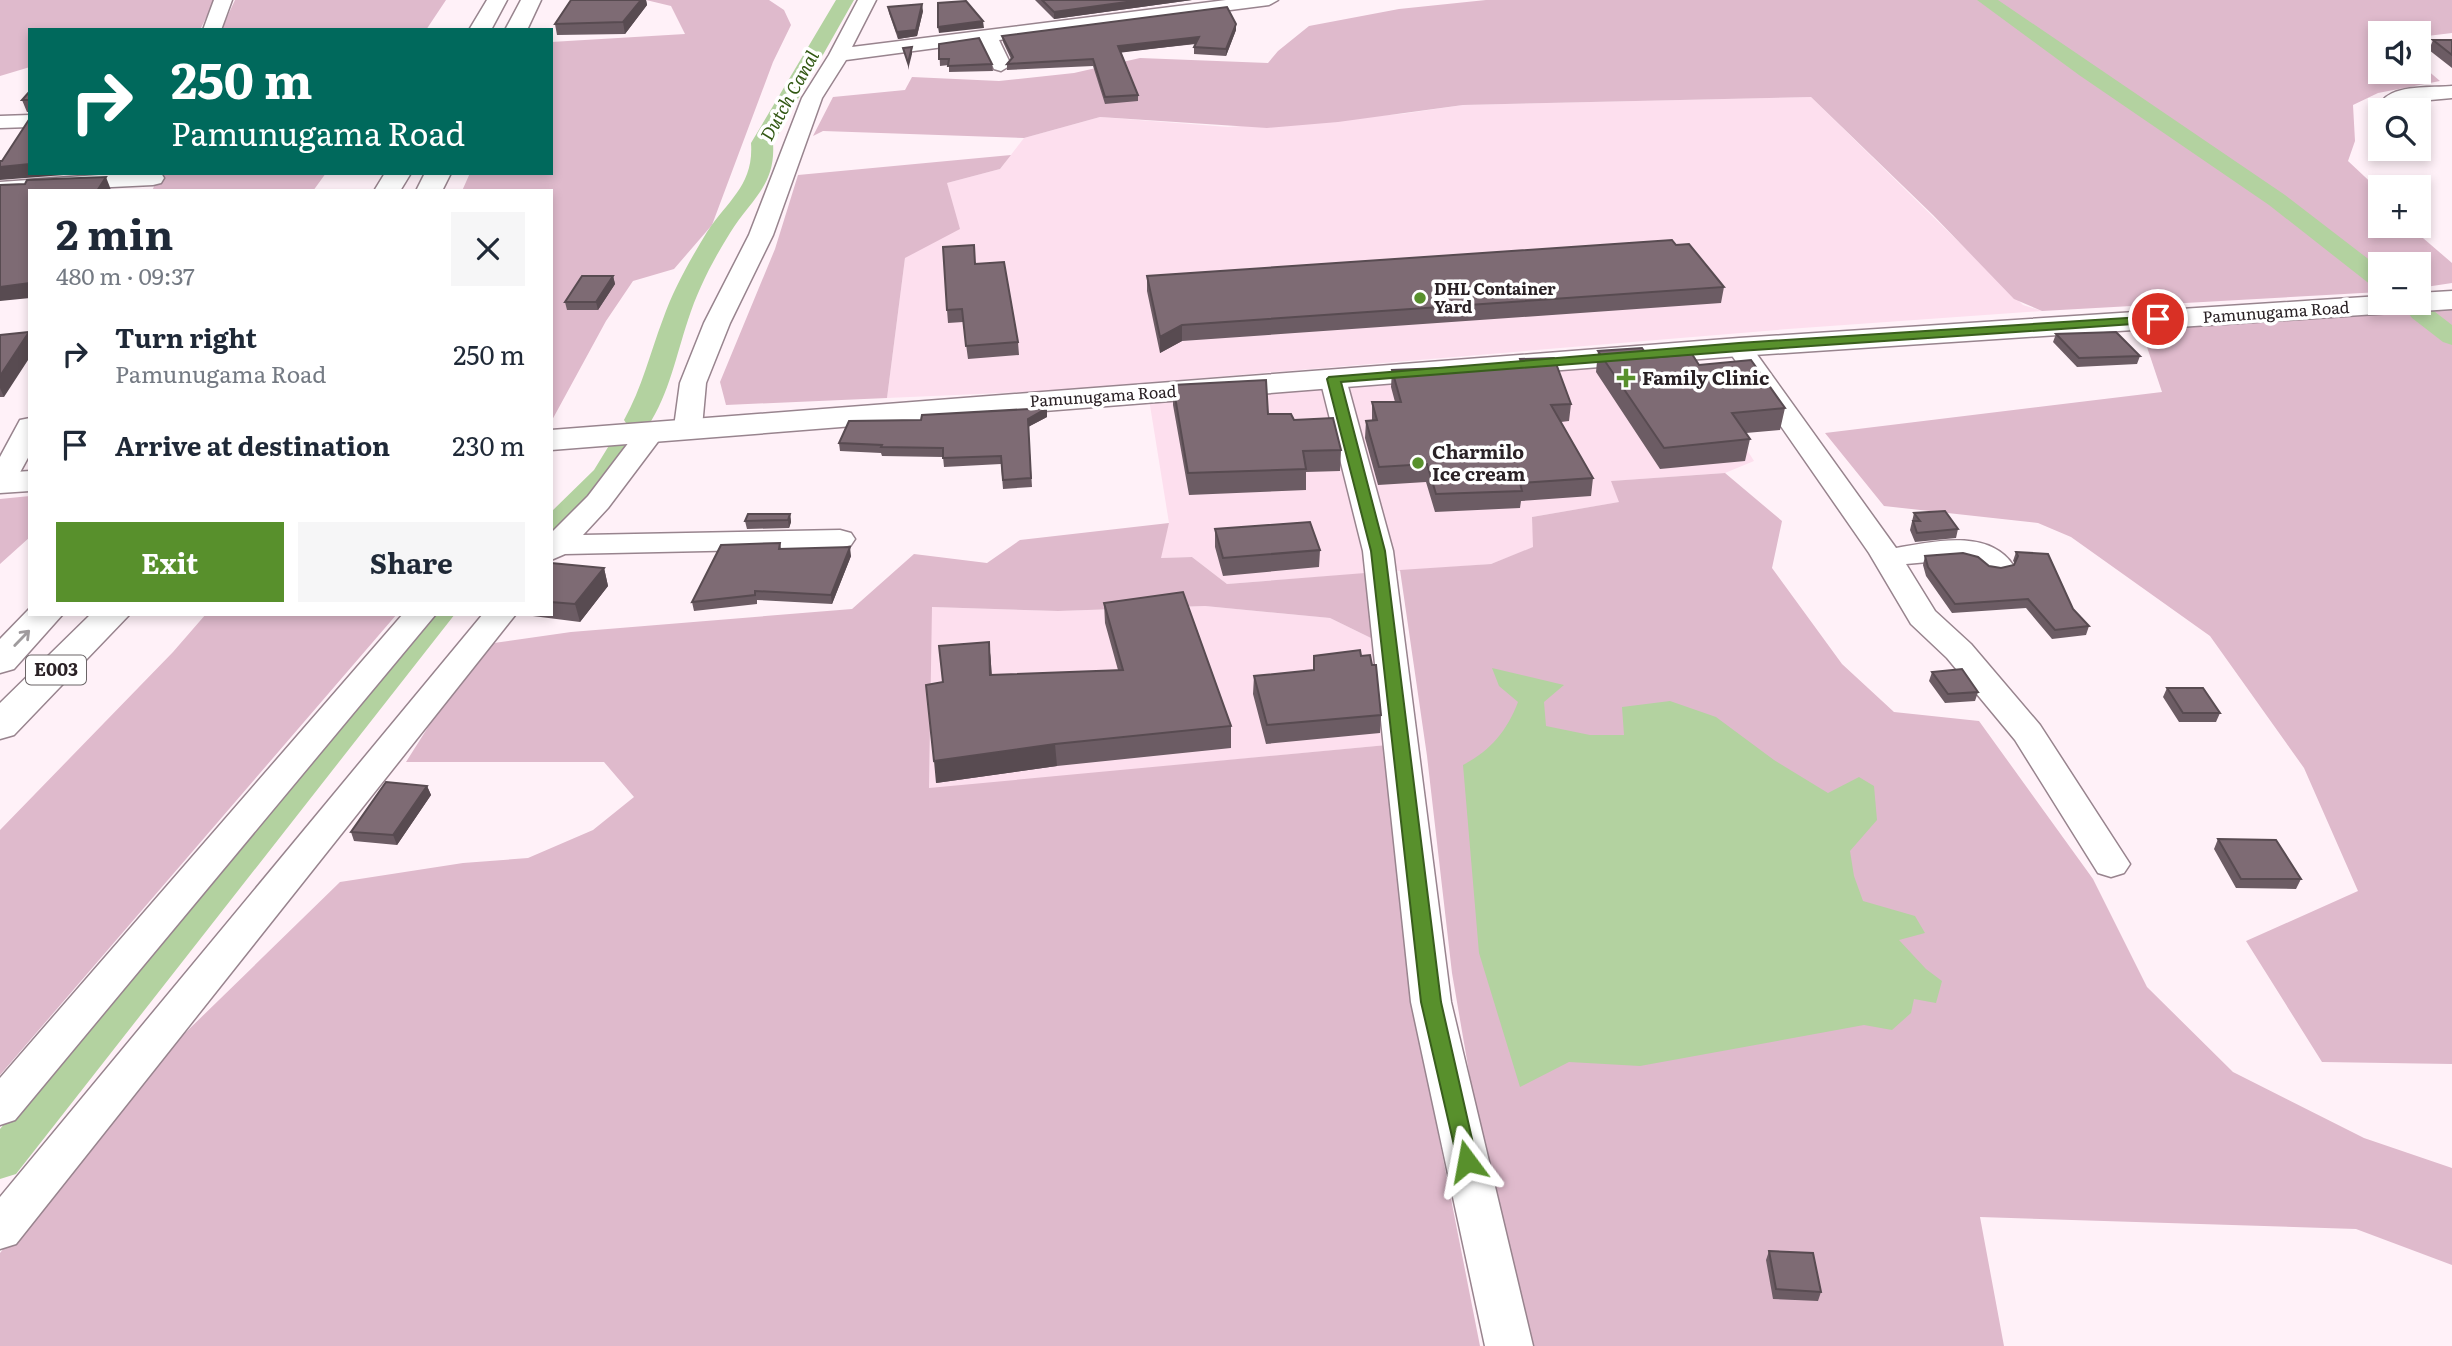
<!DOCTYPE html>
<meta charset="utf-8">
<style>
:root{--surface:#fff;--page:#f6f6f7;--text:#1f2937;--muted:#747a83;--accent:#58902c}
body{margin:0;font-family:Literata,serif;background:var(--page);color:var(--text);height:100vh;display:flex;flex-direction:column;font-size:26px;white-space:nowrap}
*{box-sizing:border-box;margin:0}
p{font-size:23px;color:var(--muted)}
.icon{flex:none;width:38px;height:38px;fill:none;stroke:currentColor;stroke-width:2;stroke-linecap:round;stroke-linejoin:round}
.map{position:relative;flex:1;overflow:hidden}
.details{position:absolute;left:28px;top:189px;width:525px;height:427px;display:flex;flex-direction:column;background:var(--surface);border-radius:0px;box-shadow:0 4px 10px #0003}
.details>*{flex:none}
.guide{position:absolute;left:28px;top:28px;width:525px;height:147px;border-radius:0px;box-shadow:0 4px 10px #0003;background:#00695c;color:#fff;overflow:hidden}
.tools{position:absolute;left:2368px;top:21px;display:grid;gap:14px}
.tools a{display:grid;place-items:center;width:63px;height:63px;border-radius:0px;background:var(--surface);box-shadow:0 4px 10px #0003;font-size:35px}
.pin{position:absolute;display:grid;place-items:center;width:60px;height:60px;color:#fff;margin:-30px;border:4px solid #fff;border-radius:50%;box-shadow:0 2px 7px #0007}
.me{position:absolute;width:77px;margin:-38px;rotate:347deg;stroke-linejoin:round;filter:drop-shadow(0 0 5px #0008)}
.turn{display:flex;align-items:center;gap:24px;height:147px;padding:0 28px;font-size:32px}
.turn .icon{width:91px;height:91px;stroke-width:2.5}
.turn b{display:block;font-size:49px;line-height:60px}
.round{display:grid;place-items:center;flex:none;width:74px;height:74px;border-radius:0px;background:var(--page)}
.overview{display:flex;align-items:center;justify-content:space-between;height:119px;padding:0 28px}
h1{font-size:42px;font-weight:700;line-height:52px}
.button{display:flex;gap:14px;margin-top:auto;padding:14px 28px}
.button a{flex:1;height:80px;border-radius:0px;background:var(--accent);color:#fff;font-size:28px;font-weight:700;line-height:80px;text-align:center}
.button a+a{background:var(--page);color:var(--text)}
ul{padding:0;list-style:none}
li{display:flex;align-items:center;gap:21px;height:91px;padding:0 28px}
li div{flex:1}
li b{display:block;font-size:26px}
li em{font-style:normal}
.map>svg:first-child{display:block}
.built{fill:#fddfee}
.green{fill:#dfbacc}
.water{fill:#b3d2a0}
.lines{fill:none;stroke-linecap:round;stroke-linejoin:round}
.canal{fill:#b3d2a0;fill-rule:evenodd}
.minor-casing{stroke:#98848e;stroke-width:3}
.major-casing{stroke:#98848e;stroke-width:3}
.highway-casing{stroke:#98848e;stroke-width:3}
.minor{fill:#fff;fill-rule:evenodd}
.major{fill:#fff;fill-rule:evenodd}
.highway{fill:#fff;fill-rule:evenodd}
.wall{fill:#6c5c64}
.shaded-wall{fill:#584b51}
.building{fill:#7e6b74;stroke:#584b51;stroke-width:2}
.oneway{stroke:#9f9b9d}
.route{fill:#58902c;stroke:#395e1d;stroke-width:2}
.poi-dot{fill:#58902c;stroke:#fff;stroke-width:2.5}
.labels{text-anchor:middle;stroke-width:7;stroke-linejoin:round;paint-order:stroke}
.far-poi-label{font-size:16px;font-weight:bold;fill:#2a2125;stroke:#fff;text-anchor:start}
.far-street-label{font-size:16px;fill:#2a2125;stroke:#fff}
.far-water-label{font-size:18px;font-style:italic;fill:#315712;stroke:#fff}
.shield{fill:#fff;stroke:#6a6466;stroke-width:2}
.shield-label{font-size:18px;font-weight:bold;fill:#2a2125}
.poi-label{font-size:19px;font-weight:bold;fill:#2a2125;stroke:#fff;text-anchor:start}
</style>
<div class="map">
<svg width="2452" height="1346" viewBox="0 0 2452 1346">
<rect width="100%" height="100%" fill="#fff1f8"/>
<path class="built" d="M 1811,97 L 2023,305 L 2042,311 L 1788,329 L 1048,391 L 887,398 L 905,258 L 947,183 L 1000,169 L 1024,138 L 1100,117 L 1228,127 L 1401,114 L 1463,105 Z
M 1689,357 L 1754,461 L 1725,473 L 1612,481 L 1620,502 L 1532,517 L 1534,547 L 1491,564 L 1227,584 L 1192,557 L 1160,558 L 1169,523 L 1148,393 Z
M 1205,606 L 1330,618 L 1373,639 L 1387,745 L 929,789 L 931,607 L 1058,611 Z"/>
<path class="green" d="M 0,0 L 215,0 L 200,30 L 30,30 L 30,67 L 0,76 Z
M 235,0 L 446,0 L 426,30 L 221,30 Z
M 646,0 L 769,0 L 784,10 L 791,25 L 773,62 L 712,225 L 674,269 L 633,281 L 606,321 L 551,422 L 551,191 L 462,191 L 470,173 L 551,173 L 551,42 L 685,34 L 671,6 Z
M 1486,0 L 2452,0 L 2452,33 L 2419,37 L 2418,33 L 2380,33 L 2380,72 L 2418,72 L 2419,63 L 2440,81 L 2378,93 L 2353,105 L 2355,141 L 2348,161 L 2380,191 L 2380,226 L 2409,226 L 2452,263 L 2452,283 L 2419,288 L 2418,264 L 2380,264 L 2380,292 L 2042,311 L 2014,299 L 1933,215 L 1811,97 L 1463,105 L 1338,122 L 1267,128 L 1100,117 L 1024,138 L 823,131 L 813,136 L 833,97 L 905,90 L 912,77 L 999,81 L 1074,73 L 1140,58 L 1268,63 L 1278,51 L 1309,26 L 1399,9 Z
M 1011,155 L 1000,169 L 947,183 L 960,229 L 905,258 L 887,398 L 726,405 L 720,382 L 775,249 L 798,175 Z
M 160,173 L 326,173 L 313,191 L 152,191 Z
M 2452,305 L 2452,1064 L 2322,1062 L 2246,941 L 2358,891 L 2304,768 L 2210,636 L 2071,537 L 2038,523 L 1884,506 L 1825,433 L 2162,392 L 2141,329 Z
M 1725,473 L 1782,521 L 1772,568 L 1842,664 L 1894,712 L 1979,721 L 2093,879 L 2147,987 L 2233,1072 L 2364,1138 L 2452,1168 L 2452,1265 L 2356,1229 L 1980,1217 L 2004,1346 L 1530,1346 L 1485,1165 L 1452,973 L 1427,756 L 1400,570 L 1491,564 L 1533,547 L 1532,517 L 1619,502 L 1611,481 Z
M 30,496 L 30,537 L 0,564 L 0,499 Z
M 1169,523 L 1161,558 L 1192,557 L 1227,584 L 1365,573 L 1373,639 L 1330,618 L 1205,606 L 1058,611 L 932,607 L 929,788 L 1387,745 L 1402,918 L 1413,1006 L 1480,1346 L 0,1346 L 0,1253 L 142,1075 L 340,882 L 463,863 L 528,858 L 593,830 L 634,797 L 604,762 L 406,762 L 480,645 L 571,632 L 852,609 L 914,554 L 987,563 L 1020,540 Z
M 206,614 L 397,614 L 0,1075 L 0,830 L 173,652 Z"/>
<path class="water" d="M 1492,668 L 1564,685 L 1544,702 L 1546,726 L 1590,735 L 1624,735 L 1622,707 L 1670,701 L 1716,717 L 1774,760 L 1828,793 L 1859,777 L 1874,786 L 1877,820 L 1850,851 L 1854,876 L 1863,901 L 1915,916 L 1925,933 L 1899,940 L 1926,969 L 1942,981 L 1936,1003 L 1914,999 L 1911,1013 L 1892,1030 L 1864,1025 L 1640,1066 L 1569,1062 L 1520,1087 L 1479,953 L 1463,765 C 1490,751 1507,731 1518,702 L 1499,686 Z"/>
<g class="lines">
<path class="canal" d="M 836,0 L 854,0 L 773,143 C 776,186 750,200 730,233 C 713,260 698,289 688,320 C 676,356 669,394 648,426 L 638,428 L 628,426 L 624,420 C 642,388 650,353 663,319 C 674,288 690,260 707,232 C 728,200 754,185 751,143 Z
M 1977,0 L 1998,0 L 2285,195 L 2380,268 L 2380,287 L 2371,285 L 2269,205 L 2079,75 Z
M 2421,305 L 2430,308 L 2452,325 L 2452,345 L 2443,342 L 2412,318 L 2408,313 L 2412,308 Z
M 623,437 L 633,439 L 637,445 L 615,481 L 562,535 L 551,538 L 551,512 L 594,470 L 613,439 Z
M 422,614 L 455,614 L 16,1174 L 0,1179 L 0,1129 Z"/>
<defs>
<path id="minor" d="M 214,0 L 232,0 L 221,30 L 203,30 Z
M 858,0 L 876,0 L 852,47 L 1226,0 L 1278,0 L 1269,5 L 999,40 L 1011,65 L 1001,71 L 994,69 L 981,42 L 846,60 L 822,98 L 773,235 L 730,323 L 706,383 L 702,427 L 698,433 L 688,435 L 678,433 L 674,427 L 680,383 L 704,323 L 749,235 L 802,98 L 829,55 Z
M 2452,86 L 2452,98 L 2408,102 L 2392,107 L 2385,105 L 2382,101 C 2395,84 2432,88 2452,86 Z
M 30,115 L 30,127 L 0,128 L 0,116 Z
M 127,173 L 161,173 L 164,178 L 161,183 L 153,185 L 30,191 L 30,194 L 0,196 L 0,182 Z
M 1739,339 L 1748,342 L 1896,548 C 1932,542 1988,528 2013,565 L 2009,572 L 1998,574 L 1987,572 L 1977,563 L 1961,559 L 1906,564 L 1935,611 L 1971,644 L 2040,725 L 2130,864 L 2124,873 L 2111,877 L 2098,873 L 2015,740 L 1947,658 L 1911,624 L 1869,553 L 1726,347 L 1730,342 Z
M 1333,371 L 1342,373 L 1346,379 L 1393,551 L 1451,1002 L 1533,1346 L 1485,1346 L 1411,1002 L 1363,551 L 1320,379 L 1324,373 Z
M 30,418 L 30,454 L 11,489 L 0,491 L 0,457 L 20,420 Z
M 652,423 L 662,425 L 666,431 L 608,508 L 583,535 L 840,530 L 851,533 L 855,539 L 851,545 L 840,548 L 565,554 L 551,560 L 551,533 L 588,496 L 642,425 Z
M 403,614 L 436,614 L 15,1120 L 0,1125 L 0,1078 Z
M 483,614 L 516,614 L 16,1244 L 0,1249 L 0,1197 Z"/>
<path id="major" d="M 2452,291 L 2452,309 L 1739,356 L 551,450 L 551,430 L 1739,338 L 2380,296 L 2380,303 L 2418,303 L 2418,293 Z
M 30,471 L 30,491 L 0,493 L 0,473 Z"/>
<path id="highway" d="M 487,0 L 507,0 L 491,30 L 469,30 Z
M 521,0 L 541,0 L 527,30 L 505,30 Z
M 385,173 L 411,173 L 400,191 L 374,191 Z
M 425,173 L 451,173 L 442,191 L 416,191 Z
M 30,608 L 30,614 L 63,614 L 14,669 L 0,673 L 0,639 Z
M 91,614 L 130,614 L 14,735 L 0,739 L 0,703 Z"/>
</defs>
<use href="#minor" class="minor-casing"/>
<use href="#major" class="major-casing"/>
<use href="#highway" class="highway-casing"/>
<use href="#minor" class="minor"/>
<use href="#major" class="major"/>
<use href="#highway" class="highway"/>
</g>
<path class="wall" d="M 571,0 L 646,0 L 647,5 L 625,34 L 557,35 L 555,24 Z
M 1035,0 L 1192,0 L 1054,19 Z
M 888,7 L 923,11 L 917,36 L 898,39 L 889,13 Z
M 1236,24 L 1236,30 L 1226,56 L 1194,54 L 1194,47 L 1196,44 L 1121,52 L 1138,95 L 1138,101 L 1105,104 L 1093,66 L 1007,70 L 1007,64 L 1011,59 L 1003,42 L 1002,36 Z
M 2433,40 L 2452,40 L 2452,68 L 2429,50 Z
M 939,44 L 992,64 L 993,71 L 949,72 L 949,65 L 940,66 Z
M 30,91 L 30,112 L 27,112 L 22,100 Z
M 1676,245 L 1724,287 L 1721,303 L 1182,341 L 1160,353 L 1147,291 L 1147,276 Z
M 975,264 L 1018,342 L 1019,355 L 968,359 L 963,322 L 948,323 L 947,310 Z
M 613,276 L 615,284 L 598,310 L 567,310 L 565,302 Z
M 2056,334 L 2140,356 L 2137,364 L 2077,367 L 2053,342 Z
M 0,335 L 4,397 L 0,397 Z
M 1598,351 L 1699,365 L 1785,408 L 1780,430 L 1746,433 L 1750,439 L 1745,461 L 1660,469 L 1596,372 Z
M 1520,359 L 1571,404 L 1569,421 L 1561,422 L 1593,478 L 1591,496 L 1521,501 L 1520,508 L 1435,512 L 1426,482 L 1378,485 L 1365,438 L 1366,421 L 1372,420 L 1372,402 L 1395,402 L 1391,387 L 1392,370 L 1520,366 Z
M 1173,385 L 1268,414 L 1294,420 L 1341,450 L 1340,471 L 1306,472 L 1306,490 L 1189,495 L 1173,405 Z
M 1047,417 L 1028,427 L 1032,487 L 1003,489 L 1001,464 L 944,467 L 943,457 L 882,456 L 881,453 L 840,451 L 839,443 Z
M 1914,513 L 1958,529 L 1956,538 L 1915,542 L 1910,530 Z
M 790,514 L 791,522 L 789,528 L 747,529 L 745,521 Z
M 1215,529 L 1320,550 L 1319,567 L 1223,576 L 1215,547 Z
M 780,543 L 781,549 L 851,556 L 832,604 L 757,600 L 757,604 L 694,611 L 692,602 Z
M 2016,552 L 2073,609 L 2089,626 L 2086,635 L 2052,639 L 2026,608 L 1952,613 L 1926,576 L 1923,565 L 1925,556 L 2001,568 L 2014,565 L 2015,563 L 2013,561 Z
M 551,563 L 604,568 L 608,586 L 580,622 L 517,614 L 551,614 Z
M 1104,603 L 1231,726 L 1231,748 L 1057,766 L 936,783 L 943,682 L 989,642 L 992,675 L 1118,670 L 1105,623 Z
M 1361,656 L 1381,715 L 1380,733 L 1266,744 L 1253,694 L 1254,676 L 1314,670 Z
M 1932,672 L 1978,692 L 1975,701 L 1945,703 L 1929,681 Z
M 2167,688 L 2220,713 L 2216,722 L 2179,722 L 2163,697 Z
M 427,786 L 431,795 L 397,845 L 354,841 L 351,832 Z
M 2218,839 L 2301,879 L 2296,889 L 2236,888 L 2214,849 Z
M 1769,1251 L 1821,1292 L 1818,1301 L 1773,1299 L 1766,1260 Z"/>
<path class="shaded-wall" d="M 641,0 L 646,0 L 647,5 L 625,34 L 623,22 Z
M 1141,0 L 1192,0 L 1054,19 L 1054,12 Z
M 922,4 L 923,11 L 917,36 L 898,39 L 897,32 Z
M 983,21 L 984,28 L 939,33 L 938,27 Z
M 1236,24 L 1236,30 L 1226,56 L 1226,49 Z
M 1199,37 L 1200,43 L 1118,53 L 1118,46 Z
M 912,47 L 912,54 L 908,70 L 908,63 Z
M 30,164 L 30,173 L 89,173 L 0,180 L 0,167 Z
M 106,177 L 111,190 L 110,191 L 97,191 Z
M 613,276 L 615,284 L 598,310 L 596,302 Z
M 30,283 L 30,298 L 0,301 L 0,287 Z
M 1182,325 L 1182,341 L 1160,353 L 1160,337 Z
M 29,332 L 30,335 L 30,357 L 4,397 L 0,388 L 0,376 Z
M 1047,408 L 1047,417 L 1028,427 L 1032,487 L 1028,419 Z
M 790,514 L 791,522 L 789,528 L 788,520 Z
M 850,547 L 851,556 L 832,604 L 831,595 Z
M 604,568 L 608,586 L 580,622 L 575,604 Z
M 989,642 L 991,663 L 992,696 L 990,675 Z
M 1055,744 L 1057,766 L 936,783 L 934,761 Z
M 427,786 L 431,795 L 397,845 L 393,835 Z"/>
<path class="building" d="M 571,0 L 641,0 L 623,22 L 555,24 Z
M 1042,0 L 1141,0 L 1054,12 Z
M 966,1 L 983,21 L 938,27 L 938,3 Z
M 922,4 L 916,30 L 897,32 L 888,7 Z
M 1227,7 L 1236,24 L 1226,49 L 1194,47 L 1199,37 L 1118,46 L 1138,95 L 1105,97 L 1093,59 L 1007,64 L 1013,57 L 1002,36 Z
M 979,38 L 992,64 L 948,66 L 949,59 L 939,59 L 939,44 Z
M 2433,40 L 2452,40 L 2452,55 Z
M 912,47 L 908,63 L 903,48 Z
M 30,91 L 30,100 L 22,100 Z
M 30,118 L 30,164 L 0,167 L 0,161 L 2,161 Z
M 106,177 L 97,191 L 30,191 L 30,283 L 0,287 L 0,185 L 25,184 L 27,180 Z
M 1672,240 L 1676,245 L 1689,244 L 1724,287 L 1182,325 L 1160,337 L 1147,276 Z
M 974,245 L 975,264 L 1004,262 L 1018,342 L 966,346 L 962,309 L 947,310 L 943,247 Z
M 582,276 L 613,276 L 596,302 L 565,302 Z
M 29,332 L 0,376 L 0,335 Z
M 2116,332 L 2140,356 L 2079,358 L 2056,334 Z
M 1642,348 L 1649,358 L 1692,354 L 1699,365 L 1751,360 L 1785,408 L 1732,413 L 1750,439 L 1664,448 L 1598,351 Z
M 1554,358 L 1571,404 L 1551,405 L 1593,478 L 1520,483 L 1522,491 L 1436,494 L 1427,464 L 1379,467 L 1366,421 L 1377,420 L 1372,402 L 1401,402 L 1392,370 L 1522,365 L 1520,359 Z
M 1266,380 L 1268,414 L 1291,414 L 1294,420 L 1333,418 L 1341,450 L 1303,451 L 1306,469 L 1188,473 L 1173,385 Z
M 1047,408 L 1028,419 L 1031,478 L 1003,480 L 1001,456 L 943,458 L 943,448 L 881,447 L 882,445 L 839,443 L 849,421 L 921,420 L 922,415 Z
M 1945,511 L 1958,529 L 1917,533 L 1913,521 L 1920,521 L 1914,513 Z
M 748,514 L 790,514 L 788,520 L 745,521 Z
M 1310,522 L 1320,550 L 1223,558 L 1215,529 Z
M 780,543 L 779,549 L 850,547 L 831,595 L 755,591 L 755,595 L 692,602 L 721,545 Z
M 2016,552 L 2048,554 L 2073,609 L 2089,626 L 2055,630 L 2028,599 L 1955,604 L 1928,567 L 1925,556 L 1963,553 L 1978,557 L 1989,566 L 2001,568 L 2014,565 L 2018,556 Z
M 551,563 L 604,568 L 575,604 L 551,602 Z
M 1183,592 L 1231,726 L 1055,744 L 934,761 L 926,685 L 943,682 L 939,646 L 989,642 L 990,675 L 1123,670 L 1104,603 Z
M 1360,650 L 1361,656 L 1370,655 L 1372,665 L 1376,665 L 1381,715 L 1267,725 L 1254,676 L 1314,670 L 1314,656 Z
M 1962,669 L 1978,692 L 1948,694 L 1932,672 Z
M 2167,688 L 2203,688 L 2220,713 L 2183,713 Z
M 386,782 L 427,786 L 393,835 L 351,832 Z
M 2218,839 L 2276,840 L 2301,879 L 2241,879 Z
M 1769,1251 L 1813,1253 L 1821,1292 L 1776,1289 Z"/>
<defs><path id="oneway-shaft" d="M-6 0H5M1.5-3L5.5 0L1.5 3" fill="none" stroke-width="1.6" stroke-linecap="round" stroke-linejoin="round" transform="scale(1.75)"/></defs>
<use class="oneway" href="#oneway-shaft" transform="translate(22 638) rotate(-46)"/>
<path class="route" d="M 2158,316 L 2164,319 L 2162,322 L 1739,351 L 1341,382 L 1385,551 L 1441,1002 L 1477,1161 L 1474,1167 L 1467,1169 L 1459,1167 L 1421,1002 L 1371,551 L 1327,379 L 1329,377 L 1739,343 Z"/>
<g class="poi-dot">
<circle cx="1420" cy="298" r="7"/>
<path d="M1622.5 367.5h7v7h7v7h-7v7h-7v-7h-7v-7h7z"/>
<circle cx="1418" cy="463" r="7"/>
</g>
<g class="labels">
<g class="far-poi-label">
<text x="1434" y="295">DHL Container<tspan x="1434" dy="18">Yard</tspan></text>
</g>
<g class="far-street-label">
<text transform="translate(2276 312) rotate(-4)" y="6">Pamunugama Road</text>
<text transform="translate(1103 396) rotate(-4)" y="6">Pamunugama Road</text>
</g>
<g class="far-water-label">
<text transform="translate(790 96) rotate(-61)" y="6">Dutch Canal</text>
</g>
<rect class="shield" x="26" y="655.5" width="60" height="29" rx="5"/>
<g class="shield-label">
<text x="56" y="676">E003</text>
</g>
<g class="poi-label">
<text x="1642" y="385">Family Clinic</text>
<text x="1432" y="459">Charmilo<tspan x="1432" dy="22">Ice cream</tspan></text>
</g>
</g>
</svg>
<div class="tools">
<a><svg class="icon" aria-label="sound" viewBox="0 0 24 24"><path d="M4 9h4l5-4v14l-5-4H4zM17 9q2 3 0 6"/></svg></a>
<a><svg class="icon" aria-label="search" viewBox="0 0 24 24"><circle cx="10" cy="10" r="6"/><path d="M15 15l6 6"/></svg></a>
<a>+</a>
<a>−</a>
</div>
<div class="pin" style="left:2158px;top:319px;background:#d93025"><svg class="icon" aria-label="arrive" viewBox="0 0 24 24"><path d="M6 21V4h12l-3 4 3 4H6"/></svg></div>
<svg class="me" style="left:1467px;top:1161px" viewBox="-20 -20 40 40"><path d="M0-17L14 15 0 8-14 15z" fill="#58902c" stroke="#fff" stroke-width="4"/></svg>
<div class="guide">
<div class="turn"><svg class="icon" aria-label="right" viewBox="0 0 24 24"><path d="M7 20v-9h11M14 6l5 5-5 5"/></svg><div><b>250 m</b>Pamunugama Road</div></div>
</div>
<section class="details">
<div class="overview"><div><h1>2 min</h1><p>480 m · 09:37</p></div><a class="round"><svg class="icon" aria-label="close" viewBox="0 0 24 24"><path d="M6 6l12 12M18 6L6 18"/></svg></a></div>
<ul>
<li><svg class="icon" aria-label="right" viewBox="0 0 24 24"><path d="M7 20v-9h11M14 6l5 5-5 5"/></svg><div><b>Turn right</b><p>Pamunugama Road</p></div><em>250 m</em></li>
<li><svg class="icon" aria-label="arrive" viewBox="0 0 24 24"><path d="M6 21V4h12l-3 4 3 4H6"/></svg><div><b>Arrive at destination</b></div><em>230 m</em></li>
</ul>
<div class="button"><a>Exit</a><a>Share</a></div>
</section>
</div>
